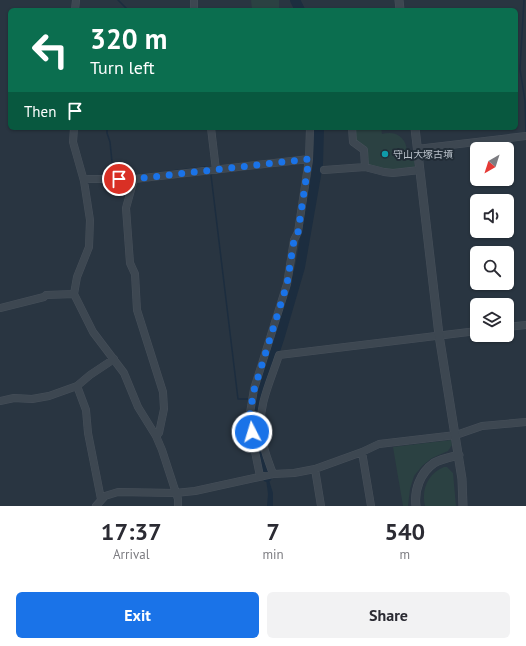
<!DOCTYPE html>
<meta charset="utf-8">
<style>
:root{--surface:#fff;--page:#f2f2f3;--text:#2b2b33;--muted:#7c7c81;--accent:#1a73e8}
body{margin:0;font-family:"PT Sans","Noto Sans JP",sans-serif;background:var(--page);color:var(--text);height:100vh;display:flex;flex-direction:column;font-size:15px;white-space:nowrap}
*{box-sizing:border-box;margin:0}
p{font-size:13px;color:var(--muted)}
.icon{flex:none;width:22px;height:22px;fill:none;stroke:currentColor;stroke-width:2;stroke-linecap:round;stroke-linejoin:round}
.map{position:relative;height:506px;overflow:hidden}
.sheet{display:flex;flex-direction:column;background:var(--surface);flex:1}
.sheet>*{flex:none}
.hud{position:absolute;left:8px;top:8px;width:510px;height:122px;border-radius:6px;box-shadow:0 1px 3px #0004;background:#0b6e4f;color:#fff;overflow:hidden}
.needle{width:26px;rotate:219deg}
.controls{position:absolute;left:470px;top:142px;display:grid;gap:8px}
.controls a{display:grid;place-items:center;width:44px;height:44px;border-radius:6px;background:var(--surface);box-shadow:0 1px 3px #0004;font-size:20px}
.pin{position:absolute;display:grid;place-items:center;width:34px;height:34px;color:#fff;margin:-17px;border:2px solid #fff;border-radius:50%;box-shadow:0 1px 4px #0007}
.me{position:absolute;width:44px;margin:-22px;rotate:355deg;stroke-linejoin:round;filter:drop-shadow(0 0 3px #0008)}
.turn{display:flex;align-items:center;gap:14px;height:84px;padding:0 16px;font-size:18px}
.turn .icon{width:52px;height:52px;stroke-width:2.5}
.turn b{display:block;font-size:28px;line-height:34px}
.then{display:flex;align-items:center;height:38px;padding:0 16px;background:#0003;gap:8px;font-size:15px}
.eta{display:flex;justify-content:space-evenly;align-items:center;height:68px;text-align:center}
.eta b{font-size:24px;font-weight:600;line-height:28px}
.cta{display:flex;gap:8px;margin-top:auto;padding:8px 16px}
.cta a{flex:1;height:46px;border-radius:6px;background:var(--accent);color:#fff;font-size:16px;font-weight:600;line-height:46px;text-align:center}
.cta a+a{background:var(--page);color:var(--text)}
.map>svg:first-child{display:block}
.green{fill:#2b4142}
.water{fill:#1c2d3f}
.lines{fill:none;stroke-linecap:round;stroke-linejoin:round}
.stream{stroke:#1c2d3f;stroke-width:1.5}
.river{stroke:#1c2d3f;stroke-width:10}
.minor-casing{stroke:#47505a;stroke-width:8}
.tertiary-casing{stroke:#47505a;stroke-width:9}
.minor{stroke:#3d4751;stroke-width:7}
.tertiary{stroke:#3d4751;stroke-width:8}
.route{stroke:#1a73e8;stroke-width:7;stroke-dasharray:0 12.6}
.culture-dot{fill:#0f9aa8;stroke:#212c36;stroke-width:1.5}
.labels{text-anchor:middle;stroke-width:4;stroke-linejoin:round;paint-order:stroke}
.poi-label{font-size:10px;fill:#bac2cb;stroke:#212c36;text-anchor:start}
</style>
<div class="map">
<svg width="526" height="506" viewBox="0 0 526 506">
<rect width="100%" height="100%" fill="#293541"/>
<path class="green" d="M 251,0 L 279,0 L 279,10 L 252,10 Z
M 355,128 L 363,130 L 381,128 L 382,134 C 396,130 407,138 407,152 L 414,153 L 415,168 L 394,171 L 366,166 L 365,149 L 355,141 Z
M 451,440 L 452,445 L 448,451 L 432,458 L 422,466 L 414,476 L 410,489 L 408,506 L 403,506 L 393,447 Z
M 444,467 L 447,467 L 453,473 L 456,506 L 425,506 C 421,490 428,473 444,467 Z"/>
<path class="water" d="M 264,464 L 273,493 L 273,506 L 267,506 L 268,494 Z"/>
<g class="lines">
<path class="stream" d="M 118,0 L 128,10
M 524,0 L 520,69 L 525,101 L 526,133
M 107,128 L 107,133 L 110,142 L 113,172 L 115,174 L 128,176
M 211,175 L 238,399 L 248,399
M 131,176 L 205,167
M 255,399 L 259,399"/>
<path class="river" d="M 295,0 L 300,10
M 267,477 L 257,433 L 257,410 L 259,399 L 279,339 L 300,267 L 318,164 L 319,128"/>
<defs>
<path id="minor" d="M 194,0 L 194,10
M 75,10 L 76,0
M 74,128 L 73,142 L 84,181 L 90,220 L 89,247 L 77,277 L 74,294 L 93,332 L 124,373 L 138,407 L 156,436 L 162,450 L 178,499 L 178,506
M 211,128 L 216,170
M 352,128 L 353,142 L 364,150 L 365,167
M 417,149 L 526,136
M 324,170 L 365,167 L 384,172 L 393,173 L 420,170
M 134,179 L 126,208 L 130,263 L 135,274 L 137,310 L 163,392 L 164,409 L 159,433 L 156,436
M 84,181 L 88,179 L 134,179 L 309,159
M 0,308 L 44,297 L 46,295 L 74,294
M 507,327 L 526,325
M 77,386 L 86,410 L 88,433 L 101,499
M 0,401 L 14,398 L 32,399 L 49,396 L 77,386 L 90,375 L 114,359
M 362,452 L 371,506
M 315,469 L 321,506
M 273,474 C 268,460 262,446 261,432 C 258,405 271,380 279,355 L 477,331
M 260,476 L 251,432 L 250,413 L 254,389 L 287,284 L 294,240 L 298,232 L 309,159 L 310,128
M 96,506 L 105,496 L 118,492 L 175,493 L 195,491 L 273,474 L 294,473 L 315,469 L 362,452 L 379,444 L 456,435 L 482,426 L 526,422"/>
<path id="tertiary" d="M 399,0 L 400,10
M 415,128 L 439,335 L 462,479 L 463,506
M 416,506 C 414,490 420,473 434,463 C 441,459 451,457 459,455"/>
</defs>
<use href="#minor" class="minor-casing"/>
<use href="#tertiary" class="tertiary-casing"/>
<use href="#minor" class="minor"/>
<use href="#tertiary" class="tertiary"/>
</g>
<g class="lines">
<path class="route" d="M 119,179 L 134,179 L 309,159 L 298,232 L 294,240 L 287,284 L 254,390 L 250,413 L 252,432"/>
</g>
<circle class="culture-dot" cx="385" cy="154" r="4"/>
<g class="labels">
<g class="poi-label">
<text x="393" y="158">守山大塚古墳</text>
</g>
</g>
</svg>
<div class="controls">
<a><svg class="needle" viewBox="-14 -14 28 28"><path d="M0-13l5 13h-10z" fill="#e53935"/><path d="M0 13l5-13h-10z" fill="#7c7c81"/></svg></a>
<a><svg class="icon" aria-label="sound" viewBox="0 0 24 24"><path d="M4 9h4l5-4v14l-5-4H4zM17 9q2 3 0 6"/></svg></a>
<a><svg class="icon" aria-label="search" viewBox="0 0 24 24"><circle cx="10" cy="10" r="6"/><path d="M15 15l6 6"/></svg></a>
<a><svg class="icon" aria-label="layers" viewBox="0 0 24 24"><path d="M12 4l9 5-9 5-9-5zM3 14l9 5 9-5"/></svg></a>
</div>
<div class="pin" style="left:119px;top:179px;background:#d93025"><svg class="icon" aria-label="arrive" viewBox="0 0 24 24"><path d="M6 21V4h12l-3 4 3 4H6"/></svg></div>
<svg class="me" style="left:252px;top:432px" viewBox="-20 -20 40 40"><circle r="17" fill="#1a73e8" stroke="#fff" stroke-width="3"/><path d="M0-11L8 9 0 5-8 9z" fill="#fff"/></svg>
<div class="hud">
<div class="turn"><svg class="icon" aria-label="left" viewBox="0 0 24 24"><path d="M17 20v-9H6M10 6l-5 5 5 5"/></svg><div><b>320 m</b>Turn left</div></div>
<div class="then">Then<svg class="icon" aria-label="arrive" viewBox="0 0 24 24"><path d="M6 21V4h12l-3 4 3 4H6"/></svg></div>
</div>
</div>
<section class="sheet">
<div class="eta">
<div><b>17:37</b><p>Arrival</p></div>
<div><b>7</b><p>min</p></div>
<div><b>540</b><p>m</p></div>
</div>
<div class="cta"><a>Exit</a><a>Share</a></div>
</section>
